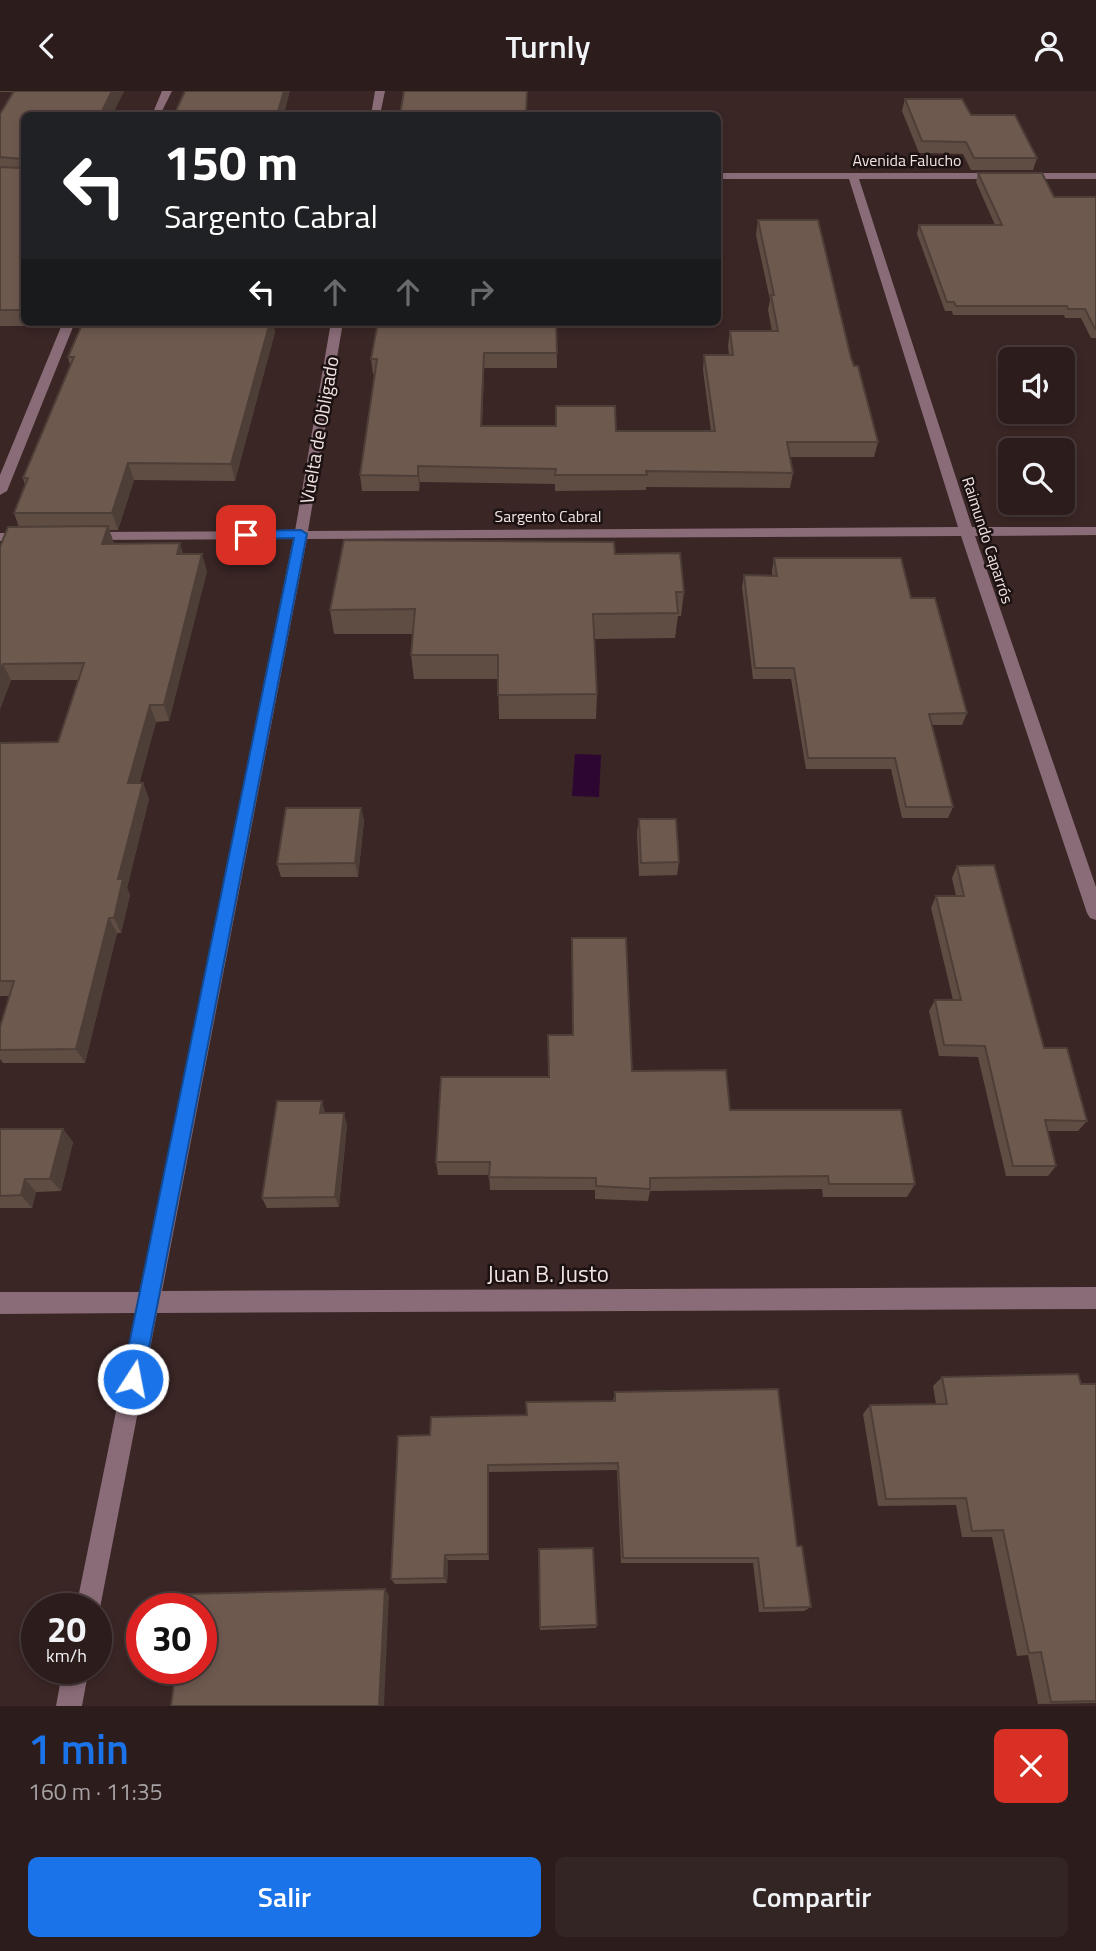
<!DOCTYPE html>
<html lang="es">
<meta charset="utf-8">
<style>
:root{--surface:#2c1c1c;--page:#342525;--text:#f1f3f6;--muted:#a6a1a3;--line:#483a3b;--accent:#1a73e8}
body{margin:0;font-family:"Titillium Web",sans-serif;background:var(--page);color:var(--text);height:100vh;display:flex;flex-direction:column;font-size:26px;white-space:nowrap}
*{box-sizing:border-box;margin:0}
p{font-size:23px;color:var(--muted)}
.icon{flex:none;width:38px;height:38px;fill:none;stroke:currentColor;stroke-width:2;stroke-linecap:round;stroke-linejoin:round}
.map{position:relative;height:1615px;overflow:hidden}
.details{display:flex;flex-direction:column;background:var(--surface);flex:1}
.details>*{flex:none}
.top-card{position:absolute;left:21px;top:21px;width:700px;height:214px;border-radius:10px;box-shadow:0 4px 10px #0003,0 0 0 2px var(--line);background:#202124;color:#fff;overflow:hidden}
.controls{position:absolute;left:998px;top:256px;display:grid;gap:14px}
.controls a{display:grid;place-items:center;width:77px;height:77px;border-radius:10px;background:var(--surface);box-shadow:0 4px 10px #0003,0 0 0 2px var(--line);font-size:35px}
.speed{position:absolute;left:21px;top:1502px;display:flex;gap:14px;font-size:35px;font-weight:700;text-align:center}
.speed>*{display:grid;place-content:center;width:91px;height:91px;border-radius:50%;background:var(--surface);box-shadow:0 4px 10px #0003,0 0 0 2px var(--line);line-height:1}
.speed small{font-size:18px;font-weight:400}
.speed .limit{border:10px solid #d22;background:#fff;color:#111}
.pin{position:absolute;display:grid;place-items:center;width:60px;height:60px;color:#fff;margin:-30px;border-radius:14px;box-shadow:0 4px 10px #0006}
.me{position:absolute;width:77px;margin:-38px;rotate:11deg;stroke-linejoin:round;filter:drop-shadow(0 0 5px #0008)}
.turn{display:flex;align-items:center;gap:24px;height:147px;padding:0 28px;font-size:32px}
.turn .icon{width:91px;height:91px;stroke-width:2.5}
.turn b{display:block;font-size:49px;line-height:60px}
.lanes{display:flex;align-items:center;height:66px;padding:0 28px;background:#0003;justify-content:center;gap:35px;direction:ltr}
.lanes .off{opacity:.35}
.round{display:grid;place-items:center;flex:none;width:74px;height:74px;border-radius:10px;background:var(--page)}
.summary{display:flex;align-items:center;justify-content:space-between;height:119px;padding:0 28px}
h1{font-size:42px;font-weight:600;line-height:52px;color:var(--accent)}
.action{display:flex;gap:14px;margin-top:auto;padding:14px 28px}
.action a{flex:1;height:80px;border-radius:10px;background:var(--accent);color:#fff;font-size:28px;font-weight:600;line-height:80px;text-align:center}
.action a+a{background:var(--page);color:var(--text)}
header{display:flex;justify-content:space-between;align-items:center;height:91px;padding:0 28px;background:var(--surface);font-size:32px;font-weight:600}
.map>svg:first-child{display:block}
.water{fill:#2e0632}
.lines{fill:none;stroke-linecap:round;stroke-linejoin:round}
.minor{fill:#896c78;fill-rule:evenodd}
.wall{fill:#5f4d44}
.shaded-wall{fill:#4d3e37}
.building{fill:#6e594f;stroke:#4d3e37;stroke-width:2}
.route{fill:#1a73e8;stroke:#114b97;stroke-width:2}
.labels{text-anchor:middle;stroke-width:5;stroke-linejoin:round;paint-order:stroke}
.far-street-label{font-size:16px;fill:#f1e3e2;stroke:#1b1211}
.street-label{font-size:19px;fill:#f1e3e2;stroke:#1b1211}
.near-street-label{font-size:23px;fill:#f1e3e2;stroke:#1b1211}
</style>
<header><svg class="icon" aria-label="back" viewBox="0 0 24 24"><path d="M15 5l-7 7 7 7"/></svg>Turnly<svg class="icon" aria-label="person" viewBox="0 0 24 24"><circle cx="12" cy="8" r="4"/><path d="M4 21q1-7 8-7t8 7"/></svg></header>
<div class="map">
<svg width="1096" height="1615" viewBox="0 0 1096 1615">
<rect width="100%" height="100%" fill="#3a2625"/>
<path class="water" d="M 575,663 L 601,664 L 599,706 L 572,705 Z"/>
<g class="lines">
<path class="minor" d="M 162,0 L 172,0 L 160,24 L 152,24 Z
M 375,0 L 385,0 L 380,24 L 371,24 Z
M 718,82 L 1096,82 L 1096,88 L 859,88 L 972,436 L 1096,436 L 1096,444 L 975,445 L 1096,796 L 1096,829 L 1090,827 L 1087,822 L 961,445 L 307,448 L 162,1200 L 1096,1196 L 1096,1218 L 157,1222 L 100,1517 L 96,1526 L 96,1517 L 76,1517 L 136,1222 L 0,1223 L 0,1201 L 140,1201 L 293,448 L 88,449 L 81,445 L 88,441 L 295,440 L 331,231 L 343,231 L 308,440 L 958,436 L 849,88 L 718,88 Z
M 63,231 L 75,231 L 7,400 L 0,404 L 0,384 Z
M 0,442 L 29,442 L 36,446 L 29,450 L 0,450 Z
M 63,1577 L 89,1577 L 82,1615 L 56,1615 Z"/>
</g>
<path class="wall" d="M 0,0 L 124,0 L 112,24 L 24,24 L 24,231 L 61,231 L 59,235 L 0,235 L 0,23 L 13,1 L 0,1 Z
M 905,8 L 1037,67 L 1033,79 L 971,79 L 963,63 L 919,62 L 902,20 Z
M 978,82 L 1054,106 L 1096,106 L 1096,247 L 1091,247 L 1081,227 L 1065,227 L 1064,224 L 953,224 L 952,220 L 945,220 L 917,143 L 919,134 L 995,134 L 976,91 Z
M 758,129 L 851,267 L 878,351 L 874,366 L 789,366 L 793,382 L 790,397 L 646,396 L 646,399 L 555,400 L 555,393 L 420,391 L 419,400 L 362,400 L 360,384 L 375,283 L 373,283 L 371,268 L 556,231 L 557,277 L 484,277 L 482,335 L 616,340 L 711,340 L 703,279 L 704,264 L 729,264 L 728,255 L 730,240 L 772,240 L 768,219 L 770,209 L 756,144 Z
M 75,231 L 273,231 L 275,241 L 235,390 L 134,389 L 118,439 L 109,439 L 113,453 L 183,463 L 207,480 L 169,630 L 156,631 L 139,692 L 143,692 L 149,708 L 127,797 L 130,804 L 121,842 L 117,842 L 85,972 L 3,972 L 0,968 L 0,936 L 9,905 L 0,905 L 0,652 L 58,651 L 79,589 L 11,589 L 0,618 L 0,456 L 19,436 L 14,422 L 25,394 L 23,387 L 70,274 L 68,266 L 81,235 L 76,235 Z
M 615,463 L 684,501 L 681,525 L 678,525 L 675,547 L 594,548 L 597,603 L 596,628 L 499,628 L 498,588 L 414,588 L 411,564 L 413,543 L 334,543 L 330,519 Z
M 774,467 L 911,507 L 967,622 L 962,634 L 932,634 L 953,716 L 948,727 L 902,727 L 891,678 L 806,678 L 791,588 L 753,588 L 742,496 L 744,484 L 772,484 L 772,479 Z
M 361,717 L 364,730 L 358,786 L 281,786 L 277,773 Z
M 639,728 L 679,771 L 677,784 L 639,785 L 637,741 Z
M 957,775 L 1044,957 L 1087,1030 L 1078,1040 L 1047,1040 L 1056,1075 L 1048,1085 L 1006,1085 L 978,966 L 939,965 L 929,920 L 935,909 L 953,909 L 931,817 L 936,805 L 956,805 L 952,787 Z
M 572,847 L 632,980 L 915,1093 L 907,1106 L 823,1106 L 822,1098 L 650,1100 L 648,1110 L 595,1108 L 595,1099 L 490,1099 L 489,1084 L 438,1084 L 436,1071 L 548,986 L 573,944 Z
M 325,1021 L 325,1022 L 347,1033 L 339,1116 L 267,1117 L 262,1107 Z
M 0,1038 L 63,1038 L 73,1051 L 61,1100 L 36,1101 L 32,1117 L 0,1117 Z
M 942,1286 L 1081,1293 L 1096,1293 L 1096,1612 L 1038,1613 L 1028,1564 L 1017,1565 L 992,1446 L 962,1446 L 956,1414 L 878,1415 L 863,1323 L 870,1314 L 936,1313 L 933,1295 Z
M 615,1301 L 797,1455 L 811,1516 L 804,1520 L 759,1521 L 753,1472 L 621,1472 L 617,1379 L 489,1381 L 489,1469 L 448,1469 L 447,1492 L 395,1493 L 391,1488 L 430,1344 L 613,1310 Z
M 539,1458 L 597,1534 L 596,1537 L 540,1539 Z"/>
<path class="shaded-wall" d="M 112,0 L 124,0 L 112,24 L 100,24 Z
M 284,0 L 290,0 L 284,24 L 277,24 Z
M 267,231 L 273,231 L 275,241 L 235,390 L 231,373 Z
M 484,262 L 484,277 L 481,350 L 481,335 Z
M 128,372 L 134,389 L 118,439 L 112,422 Z
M 418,375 L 420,391 L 419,400 L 418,385 Z
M 108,435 L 114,452 L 108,470 L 102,453 Z
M 180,452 L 185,469 L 177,463 Z
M 202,463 L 207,480 L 169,630 L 164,614 Z
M 3,573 L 11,589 L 0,618 L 0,580 Z
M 150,614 L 156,631 L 135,709 L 128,692 Z
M 143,692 L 149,708 L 127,797 L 130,804 L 121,842 L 114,827 L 118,788 Z
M 361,717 L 364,730 L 358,786 L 355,772 Z
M 109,827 L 117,842 L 85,972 L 76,958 Z
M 322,1010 L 325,1021 L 324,1033 L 320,1022 Z
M 344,1022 L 347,1033 L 339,1116 L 335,1106 Z
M 63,1038 L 73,1051 L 61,1100 L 50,1088 Z
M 25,1088 L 36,1101 L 32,1117 L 21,1104 Z
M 488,1374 L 489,1381 L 489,1469 L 488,1463 Z
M 445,1464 L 448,1469 L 447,1492 L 444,1487 Z
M 385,1498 L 389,1504 L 384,1615 L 379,1615 Z"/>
<path class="building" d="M 14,0 L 112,0 L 100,24 L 24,24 L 24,219 L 0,219 L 0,76 L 19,77 L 22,68 L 0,66 L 0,23 Z
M 185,0 L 284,0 L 277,24 L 174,24 Z
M 404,0 L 527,0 L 526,24 L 400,24 Z
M 905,8 L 962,8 L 971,24 L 1015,24 L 1037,67 L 974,67 L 966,51 L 922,50 Z
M 978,82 L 1042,82 L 1054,106 L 1096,106 L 1096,238 L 1095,238 L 1085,218 L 1068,218 L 1067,215 L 956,215 L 954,211 L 947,211 L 919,134 L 1002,134 Z
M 758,129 L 818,129 L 851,267 L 854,275 L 858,275 L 878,351 L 787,351 L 793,382 L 646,380 L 647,384 L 555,384 L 556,378 L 418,375 L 418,385 L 360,384 L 377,268 L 371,268 L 378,231 L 556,231 L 557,262 L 484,262 L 481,335 L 556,335 L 556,315 L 615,315 L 616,340 L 715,340 L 704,264 L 733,264 L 730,240 L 778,240 L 771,204 L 774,204 Z
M 83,231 L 270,231 L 231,373 L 128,372 L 112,422 L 14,422 L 28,387 L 23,387 L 74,266 L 68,266 Z
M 108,435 L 102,453 L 180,452 L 177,463 L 202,463 L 164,614 L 150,614 L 128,692 L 143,692 L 118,788 L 123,788 L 114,827 L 109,827 L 76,958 L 0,959 L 0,936 L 14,890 L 0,890 L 0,652 L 58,651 L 84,572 L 3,573 L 0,580 L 0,456 L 8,436 Z
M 344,449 L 614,451 L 615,463 L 680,462 L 684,501 L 676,501 L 678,522 L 593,523 L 597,603 L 498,604 L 498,564 L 411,564 L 415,518 L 330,519 Z
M 774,467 L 901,467 L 911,507 L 935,507 L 967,622 L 929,623 L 953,716 L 906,716 L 895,667 L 808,667 L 794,577 L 755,577 L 744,484 L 777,485 Z
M 286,717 L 361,717 L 355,772 L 277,773 Z
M 639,728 L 676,728 L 679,771 L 641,772 Z
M 994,774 L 1044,957 L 1067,957 L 1087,1030 L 1045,1029 L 1056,1075 L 1013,1075 L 985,955 L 944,954 L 935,909 L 961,909 L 936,805 L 964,805 L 957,775 Z
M 572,847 L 626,847 L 632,980 L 726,979 L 730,1019 L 901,1019 L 915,1093 L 829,1093 L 828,1085 L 650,1087 L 650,1098 L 596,1095 L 596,1087 L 489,1086 L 490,1071 L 436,1071 L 441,986 L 549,986 L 548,944 L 573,944 Z
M 277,1010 L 322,1010 L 320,1022 L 344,1022 L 335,1106 L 262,1107 Z
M 0,1038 L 63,1038 L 50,1088 L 25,1088 L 21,1104 L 0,1105 Z
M 1078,1283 L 1081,1293 L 1096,1293 L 1096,1610 L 1051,1611 L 1041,1561 L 1029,1562 L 1003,1439 L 972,1440 L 966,1407 L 886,1408 L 870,1314 L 947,1313 L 942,1286 Z
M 778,1298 L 797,1455 L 802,1455 L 811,1516 L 764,1517 L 758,1467 L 623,1467 L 618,1372 L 488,1374 L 488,1463 L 445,1464 L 444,1487 L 391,1488 L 398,1345 L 430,1344 L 431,1326 L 527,1324 L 526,1311 L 615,1310 L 615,1301 Z
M 593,1457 L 597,1534 L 540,1536 L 539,1458 Z
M 385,1498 L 379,1615 L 171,1615 L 176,1577 L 201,1577 L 201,1517 L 185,1517 L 187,1503 Z"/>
<path class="route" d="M 301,439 L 307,443 L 143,1288 L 140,1295 L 133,1298 L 125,1295 L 122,1288 L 294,447 L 246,448 L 240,444 L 246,440 Z"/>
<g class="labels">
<g class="far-street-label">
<text x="907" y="75">Avenida Falucho</text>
<text x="548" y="431">Sargento Cabral</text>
<text transform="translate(988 449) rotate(72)" y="6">Raimundo Caparrós</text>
</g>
<g class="street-label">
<text transform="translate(319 339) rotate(-80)" y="7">Vuelta de Obligado</text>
</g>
<g class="near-street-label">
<text x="548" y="1191">Juan B. Justo</text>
</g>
</g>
</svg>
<div class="controls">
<a><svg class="icon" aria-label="sound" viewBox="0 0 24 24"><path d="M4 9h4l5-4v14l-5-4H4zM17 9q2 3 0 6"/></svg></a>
<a><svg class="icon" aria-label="search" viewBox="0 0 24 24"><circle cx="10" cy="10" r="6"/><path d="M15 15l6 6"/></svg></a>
</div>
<div class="speed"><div>20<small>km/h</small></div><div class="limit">30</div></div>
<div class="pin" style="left:246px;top:444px;background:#d93025"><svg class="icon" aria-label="arrive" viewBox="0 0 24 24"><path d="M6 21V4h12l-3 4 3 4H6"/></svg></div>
<svg class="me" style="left:133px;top:1288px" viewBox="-20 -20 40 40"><circle r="17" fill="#1a73e8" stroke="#fff" stroke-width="3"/><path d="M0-11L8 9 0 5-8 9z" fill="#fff"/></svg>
<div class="top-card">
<div class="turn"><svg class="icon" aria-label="left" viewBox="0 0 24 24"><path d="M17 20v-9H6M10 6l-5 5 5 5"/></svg><div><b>150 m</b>Sargento Cabral</div></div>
<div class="lanes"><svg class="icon" aria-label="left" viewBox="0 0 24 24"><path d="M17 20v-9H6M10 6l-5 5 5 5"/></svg><svg class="icon off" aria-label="ahead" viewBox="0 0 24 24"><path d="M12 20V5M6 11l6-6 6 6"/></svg><svg class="icon off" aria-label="ahead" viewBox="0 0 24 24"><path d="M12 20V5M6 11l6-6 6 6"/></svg><svg class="icon off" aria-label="right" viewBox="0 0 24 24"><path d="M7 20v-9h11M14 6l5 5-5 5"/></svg></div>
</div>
</div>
<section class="details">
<div class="summary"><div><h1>1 min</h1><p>160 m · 11:35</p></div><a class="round" style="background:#d93025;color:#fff"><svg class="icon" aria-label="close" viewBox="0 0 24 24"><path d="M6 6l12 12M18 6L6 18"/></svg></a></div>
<div class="action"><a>Salir</a><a>Compartir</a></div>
</section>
